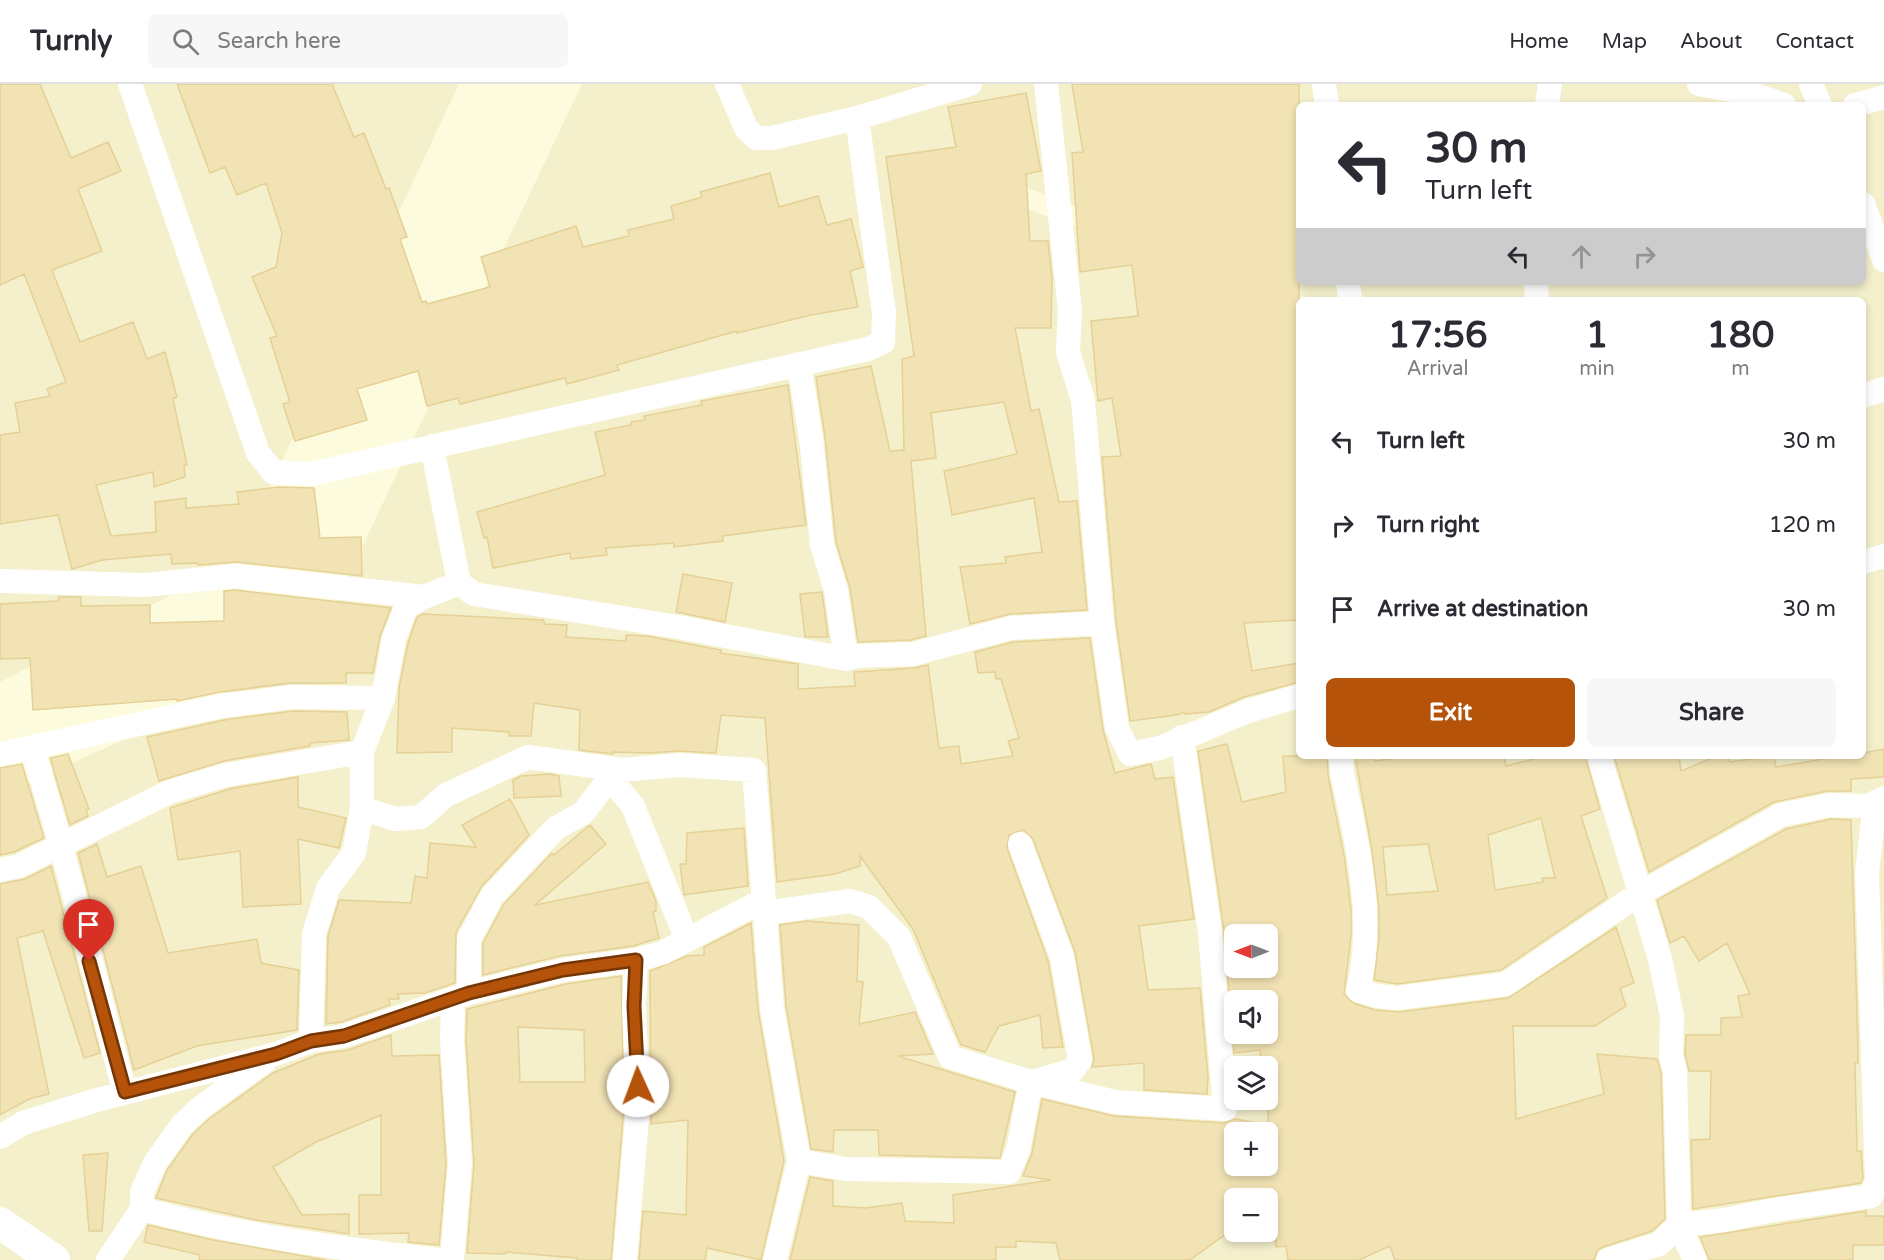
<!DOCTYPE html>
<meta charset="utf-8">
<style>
:root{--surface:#fff;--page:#f7f7f7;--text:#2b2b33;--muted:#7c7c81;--line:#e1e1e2;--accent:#b45309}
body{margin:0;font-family:"Varela Round",sans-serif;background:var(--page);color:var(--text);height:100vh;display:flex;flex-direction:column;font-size:22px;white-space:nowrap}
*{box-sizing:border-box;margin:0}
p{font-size:20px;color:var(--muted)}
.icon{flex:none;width:33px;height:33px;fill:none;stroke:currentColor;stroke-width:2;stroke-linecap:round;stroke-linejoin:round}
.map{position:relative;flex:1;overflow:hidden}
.sheet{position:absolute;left:1296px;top:213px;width:570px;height:462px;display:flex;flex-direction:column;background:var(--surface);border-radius:9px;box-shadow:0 3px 9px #0003}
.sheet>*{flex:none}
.banner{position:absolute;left:1296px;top:18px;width:570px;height:183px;border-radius:9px;box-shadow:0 3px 9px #0003;background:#fff;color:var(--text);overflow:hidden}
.needle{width:39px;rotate:270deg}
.buttons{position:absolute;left:1224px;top:840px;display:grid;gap:12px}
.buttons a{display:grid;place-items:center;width:54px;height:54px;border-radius:9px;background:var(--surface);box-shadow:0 3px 9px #0003;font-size:30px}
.pin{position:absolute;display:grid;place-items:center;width:51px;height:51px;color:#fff;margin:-62px -26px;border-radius:50% 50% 50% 0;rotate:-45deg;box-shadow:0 0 6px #0007}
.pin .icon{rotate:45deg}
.me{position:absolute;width:66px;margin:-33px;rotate:358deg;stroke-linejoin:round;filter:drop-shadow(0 0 4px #0008)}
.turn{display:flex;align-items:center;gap:21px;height:126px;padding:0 30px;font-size:27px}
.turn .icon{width:78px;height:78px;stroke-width:2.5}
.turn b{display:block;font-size:42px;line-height:51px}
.lanes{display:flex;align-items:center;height:57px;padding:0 30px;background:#0003;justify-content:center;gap:30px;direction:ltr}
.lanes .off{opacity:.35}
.eta{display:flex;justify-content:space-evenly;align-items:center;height:102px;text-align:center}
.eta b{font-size:36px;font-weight:700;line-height:42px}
.button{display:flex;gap:12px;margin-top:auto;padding:12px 30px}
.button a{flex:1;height:69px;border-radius:9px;background:var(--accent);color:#fff;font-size:24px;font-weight:700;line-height:69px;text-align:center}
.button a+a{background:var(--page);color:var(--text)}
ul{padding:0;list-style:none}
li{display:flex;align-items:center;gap:18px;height:84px;padding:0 30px}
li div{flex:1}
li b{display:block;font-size:22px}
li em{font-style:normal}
header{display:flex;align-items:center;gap:36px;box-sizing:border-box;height:84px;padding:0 30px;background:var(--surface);border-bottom:2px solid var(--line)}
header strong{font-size:28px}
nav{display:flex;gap:33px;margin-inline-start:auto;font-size:21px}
.search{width:420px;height:54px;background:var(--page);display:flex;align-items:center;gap:15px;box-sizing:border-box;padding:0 21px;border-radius:9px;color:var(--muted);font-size:22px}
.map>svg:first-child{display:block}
.residential{fill:#f4f0cc;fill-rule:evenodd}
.building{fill:#f2e3b5;stroke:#e5d095;stroke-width:1.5;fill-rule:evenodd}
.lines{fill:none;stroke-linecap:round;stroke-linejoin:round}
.minor{stroke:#fff;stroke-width:24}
.tertiary{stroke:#fff;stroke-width:32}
.route-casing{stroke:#753606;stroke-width:15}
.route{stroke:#b45309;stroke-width:10}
</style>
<header>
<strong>Turnly</strong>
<div class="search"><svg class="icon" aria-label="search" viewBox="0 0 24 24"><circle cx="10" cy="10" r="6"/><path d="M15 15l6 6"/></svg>Search here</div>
<nav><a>Home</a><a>Map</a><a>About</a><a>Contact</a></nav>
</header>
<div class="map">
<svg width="1884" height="1176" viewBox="0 0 1884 1176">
<rect width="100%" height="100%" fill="#fcfbdd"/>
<path class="residential" d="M 0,0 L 459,0 L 234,479 L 0,598 Z
M 582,0 L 1884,0 L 1884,1176 L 0,1176 L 0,711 L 190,626 L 315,562 ZM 1299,21 L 1863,21 L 1863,198 L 1299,198 ZM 1000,93 L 1313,216 L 1863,216 L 1863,672 L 1299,672 L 1299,222 L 1029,126 ZM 1234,850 L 1268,850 L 1268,884 L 1234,884 ZM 1234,916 L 1268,916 L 1268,950 L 1234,950 ZM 1234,982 L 1268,982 L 1268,1016 L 1234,1016 ZM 1234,1048 L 1268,1048 L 1268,1082 L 1234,1082 ZM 1234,1114 L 1268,1114 L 1268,1148 L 1234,1148 Z"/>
<path class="building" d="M 0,0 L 40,0 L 71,74 L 108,58 L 121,87 L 78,105 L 102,167 L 52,186 L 80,258 L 133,238 L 147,275 L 165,268 L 177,313 L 173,315 L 187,381 L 184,381 L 185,393 L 154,403 L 153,388 L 96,401 L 111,452 L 156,448 L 155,418 L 186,414 L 186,424 L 239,420 L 237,408 L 279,403 L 314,404 L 320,454 L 361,453 L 362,492 L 236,478 L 198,481 L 198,479 L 172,480 L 171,470 L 102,476 L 72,485 L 58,431 L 0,440 L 0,351 L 20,348 L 15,319 L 50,312 L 47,305 L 66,298 L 24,190 L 0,201 Z
M 177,0 L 332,0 L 354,53 L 364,49 L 386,105 L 389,104 L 407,153 L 400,155 L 422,218 L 426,217 L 427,220 L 490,203 L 481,173 L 576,142 L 583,163 L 629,152 L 628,146 L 674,135 L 671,122 L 702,113 L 700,108 L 770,89 L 779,123 L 818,112 L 827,141 L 851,135 L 863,183 L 850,187 L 858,223 L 811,231 L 737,249 L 737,247 L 617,281 L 619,286 L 567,300 L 565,294 L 460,320 L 458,314 L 427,322 L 418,287 L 357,305 L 367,336 L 295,357 L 283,320 L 290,318 L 270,254 L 277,252 L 252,193 L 276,183 L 282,149 L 266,99 L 237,111 L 225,83 L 210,89 Z
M 1072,0 L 1299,0 L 1299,536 L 1244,539 L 1252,587 L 1299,579 L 1299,598 L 1244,613 L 1209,628 L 1185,630 L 1184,628 L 1177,631 L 1130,637 L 1116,537 L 1102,373 L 1121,372 L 1112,314 L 1098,317 L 1091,237 L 1138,232 L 1132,181 L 1080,188 L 1072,69 L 1083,68 Z
M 1026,9 L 1041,87 L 1026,90 L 1030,157 L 1048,157 L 1052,195 L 1051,244 L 1015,244 L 1031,327 L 1039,325 L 1059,418 L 1077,417 L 1087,526 L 1010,530 L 970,540 L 960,483 L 1006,479 L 1005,473 L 1042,468 L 1034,414 L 952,431 L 944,387 L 1017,370 L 1004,318 L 931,329 L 936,374 L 911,377 L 926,552 L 911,556 L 858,558 L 850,504 L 836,458 L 825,353 L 816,293 L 871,282 L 890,367 L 904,366 L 902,275 L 914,272 L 886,73 L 956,63 L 948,23 Z
M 788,301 L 806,441 L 723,452 L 723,457 L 674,463 L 674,459 L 606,464 L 607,471 L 571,475 L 570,469 L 493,484 L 487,453 L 484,454 L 477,428 L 605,391 L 595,348 L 631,341 L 631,338 L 645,336 L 644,332 L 702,321 L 701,317 Z
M 683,490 L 732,499 L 725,538 L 676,528 Z
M 235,506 L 391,524 L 380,552 L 373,589 L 346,589 L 346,599 L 290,599 L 220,608 L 177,617 L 177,615 L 33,626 L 30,574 L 0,575 L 0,520 L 58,517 L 59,513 L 81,513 L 81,522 L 150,521 L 150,539 L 224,537 L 224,507 Z
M 822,508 L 828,553 L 805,553 L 800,510 Z
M 423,530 L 543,536 L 545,540 L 567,541 L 566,553 L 626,557 L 626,551 L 647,552 L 721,566 L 720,569 L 798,580 L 798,605 L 855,602 L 854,588 L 914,584 L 928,581 L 939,664 L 959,662 L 961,680 L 1013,672 L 1008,657 L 1019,654 L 1001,595 L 996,595 L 995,588 L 978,589 L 975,568 L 1013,558 L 1090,554 L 1103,646 L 1115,689 L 1151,680 L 1155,695 L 1173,693 L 1194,835 L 1139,842 L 1148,906 L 1200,904 L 1208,993 L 1207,1010 L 1144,1006 L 1144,979 L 1092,983 L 1094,974 L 1075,868 L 1033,755 L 1023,746 L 1009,751 L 1007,764 L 1048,877 L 1063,963 L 1043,964 L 1040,931 L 999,942 L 985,968 L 961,961 L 913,845 L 860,772 L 860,782 L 835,790 L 777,798 L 765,634 L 721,631 L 716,669 L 679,667 L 649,669 L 613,668 L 613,670 L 579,666 L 580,626 L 534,619 L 531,652 L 509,652 L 509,648 L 452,644 L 452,668 L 397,669 L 399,604 L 408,559 L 417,533 Z
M 293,627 L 347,628 L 349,656 L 310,659 L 310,662 L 298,664 L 224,677 L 159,697 L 147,653 L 224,636 Z
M 1227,660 L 1242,718 L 1286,708 L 1283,672 L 1327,672 L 1328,692 L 1344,771 L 1351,825 L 1351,852 L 1344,910 L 1353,919 L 1375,926 L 1399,928 L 1508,914 L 1616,843 L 1634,899 L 1620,904 L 1626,922 L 1595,942 L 1513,942 L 1516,1035 L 1604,1010 L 1597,970 L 1657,975 L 1661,989 L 1665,1135 L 1652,1147 L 1603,1163 L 1597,1167 L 1594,1176 L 1395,1176 L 1390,1162 L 1359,1176 L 1288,1176 L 1286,1162 L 1276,1163 L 1274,1142 L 1268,1141 L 1268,1114 L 1234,1114 L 1234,1144 L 1190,1176 L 1060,1176 L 1056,1159 L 1016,1157 L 1016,1163 L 996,1163 L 996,1176 L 790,1176 L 810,1093 L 833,1097 L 833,1122 L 866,1124 L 902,1119 L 905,1137 L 954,1139 L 953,1111 L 1051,1096 L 1023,1092 L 1032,1069 L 1042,1015 L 1114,1032 L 1224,1039 L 1235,1035 L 1268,1041 L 1268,982 L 1261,982 L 1260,966 L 1234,969 L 1224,847 L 1198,667 ZM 1234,850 L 1268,850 L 1268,884 L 1234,884 ZM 1234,916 L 1268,916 L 1268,950 L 1234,950 ZM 1234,1048 L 1268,1048 L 1268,1082 L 1234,1082 Z
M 1884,665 L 1884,693 L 1851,695 L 1851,707 L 1827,707 L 1774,718 L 1649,788 L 1614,672 L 1679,672 L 1681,687 L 1717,672 L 1727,672 L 1730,678 L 1774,672 L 1776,683 L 1841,672 L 1863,672 L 1863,669 Z
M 68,670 L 89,725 L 86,726 L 88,732 L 70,741 L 50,674 Z
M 1355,672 L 1374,672 L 1375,677 L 1412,672 L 1504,672 L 1506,682 L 1546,672 L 1585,672 L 1600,725 L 1581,732 L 1607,814 L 1501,886 L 1397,900 L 1374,896 L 1379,854 L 1379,824 L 1372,767 ZM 1541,734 L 1555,794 L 1542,794 L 1543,798 L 1495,806 L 1488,751 ZM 1428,760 L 1438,807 L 1387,811 L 1383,763 Z
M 22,680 L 44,754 L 14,768 L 0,771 L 0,684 Z
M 550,690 L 559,692 L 561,712 L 514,714 L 513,696 L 521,692 Z
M 298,693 L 298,723 L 346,734 L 339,764 L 298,755 L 301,820 L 243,823 L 240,767 L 178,776 L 170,724 L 229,705 Z
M 510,715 L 529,751 L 482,802 L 456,848 L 455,899 L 425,909 L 398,910 L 399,915 L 389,915 L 390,921 L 341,938 L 326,940 L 328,852 L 339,816 L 411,819 L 415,792 L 427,794 L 430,759 L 476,763 L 462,741 Z
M 1831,735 L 1851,736 L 1858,962 L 1858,979 L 1855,979 L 1857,1067 L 1861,1067 L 1863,1094 L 1861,1099 L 1693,1125 L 1691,1056 L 1710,1055 L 1711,987 L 1689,987 L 1685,970 L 1686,951 L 1721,951 L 1721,934 L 1742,933 L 1738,912 L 1750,910 L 1727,859 L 1699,877 L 1684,852 L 1670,859 L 1657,816 L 1786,745 Z
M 590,741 L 606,760 L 535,821 L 648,798 L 656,817 L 656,827 L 653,828 L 659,854 L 633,862 L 560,872 L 483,891 L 483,859 L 504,820 L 552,769 L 554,771 Z
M 744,744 L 748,802 L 684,811 L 680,780 L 686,780 L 687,749 Z
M 97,760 L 107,793 L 141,782 L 168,869 L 257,855 L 261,879 L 299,886 L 297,946 L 197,962 L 134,986 L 78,769 Z
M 51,782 L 100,969 L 84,974 L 43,847 L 17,854 L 49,1010 L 29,1015 L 0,1031 L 0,800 L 25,795 Z
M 807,837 L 859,841 L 857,897 L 863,898 L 859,940 L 915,928 L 933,970 L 898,972 L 1015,1008 L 1000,1074 L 879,1071 L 878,1046 L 834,1046 L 833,1068 L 811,1065 L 786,922 L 780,841 Z
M 751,839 L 758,926 L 784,1077 L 761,1176 L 707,1164 L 705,1176 L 639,1176 L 643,1127 L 686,1131 L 688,1036 L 651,1040 L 650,887 L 687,872 L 704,871 L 704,863 Z
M 621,892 L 624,1022 L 611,1176 L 577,1176 L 577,1174 L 506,1168 L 506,1170 L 467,1169 L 474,1079 L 466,956 L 467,925 L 566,900 ZM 518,943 L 584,946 L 585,998 L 520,998 Z
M 391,951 L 392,972 L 439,971 L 446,1080 L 439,1161 L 408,1158 L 409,1149 L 359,1150 L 359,1111 L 381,1111 L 381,1031 L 316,1058 L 273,1083 L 302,1131 L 349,1130 L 349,1150 L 256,1136 L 156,1114 L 167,1086 L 193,1050 L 209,1035 L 273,989 L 319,970 L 348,966 Z
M 108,1069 L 102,1147 L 89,1147 L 83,1071 Z
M 1866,1127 L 1866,1132 L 1884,1132 L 1884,1161 L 1853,1161 L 1853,1176 L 1709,1176 L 1700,1153 Z
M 148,1141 L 213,1156 L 326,1176 L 199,1176 L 200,1171 L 144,1158 Z"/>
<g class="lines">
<path class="minor" d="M 130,0 L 258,369 L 273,388 L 311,390 L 868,265 L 883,258 L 884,229 L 857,34
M 727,0 L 746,44 L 756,54 L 772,54 L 857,34 L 970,0
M 1046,0 L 1070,227 L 1068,268 L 1083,316 L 1102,539 L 1117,644 L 1130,670 L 1160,664 L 1248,627 L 1299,612
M 1324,0 L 1327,21
M 1699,0 L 1753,10 L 1784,21
M 1811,0 L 1820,21
M 1547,21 L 1550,0
M 1855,21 L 1884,13
M 1863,120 L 1884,176
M 1348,198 L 1350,216
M 1536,198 L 1537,216
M 799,280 L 811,354 L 822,461 L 836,506 L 846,575
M 1863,312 L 1884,305
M 432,362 L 459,499 L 474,510 L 678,543 L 846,575 L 857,572 L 913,570 L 1011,544 L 1102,539
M 1863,478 L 1884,472
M 0,497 L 145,501 L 235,492 L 424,513
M 32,664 C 68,777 94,893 125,1009
M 0,670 L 222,622 L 292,613 L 383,614
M 1341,672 L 1342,689 C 1357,756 1376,837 1358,906 L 1377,912 L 1397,914 L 1506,900 L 1639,810 L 1781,731 L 1830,721 L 1868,722 L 1884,714
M 1599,672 L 1660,875 L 1672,932 L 1671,972 L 1675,987 L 1679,1141 L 1695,1176
M 610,694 L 633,722 L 687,856
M 362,724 L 395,735 L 421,733 L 446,711 L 528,673 L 622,686 L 680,681 L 754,686 L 772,924 L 799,1077
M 1020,760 L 1062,873 L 1080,976 L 1073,986 L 1036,997
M 0,786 L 19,782 L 169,708 L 226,691 L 362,668
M 469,909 L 469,855 L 492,812 L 556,744 L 583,729 L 610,694 L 622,686
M 311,957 L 314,850 L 328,804 L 354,769 L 362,724 L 362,668 L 383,614 L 394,555 L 406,523 L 424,513 L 459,499
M 0,1053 L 23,1039 L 97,1016 L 276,970 L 311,957 L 344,952 L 469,909 L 563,886 L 636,876 L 662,869 L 754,821 L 765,829 L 850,817 L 869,823 L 899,853 L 950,973 L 1031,998 L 1115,1018 L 1225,1025 L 1210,849 L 1182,653
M 142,1125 C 240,1151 340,1165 441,1176
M 108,1176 L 142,1125 L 142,1108 L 155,1079 L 182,1041 L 200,1024 L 264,978
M 452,1176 L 460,1080 L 452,956 L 453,916
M 625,1176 L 638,1022 L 634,922 L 636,876
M 775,1176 L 799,1077 L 846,1085 L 1009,1088 L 1018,1066 L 1031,998
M 1608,1176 L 1659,1160 L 1679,1141 L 1724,1136 L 1774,1126 L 1871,1112 L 1877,1096 L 1867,789 L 1875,719"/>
<path class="tertiary" d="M 0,1139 L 54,1176"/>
</g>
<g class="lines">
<defs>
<path id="route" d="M 89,877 L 125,1008 L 276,970 L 311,957 L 344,952 L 469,909 L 563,886 L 636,876 L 634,922 L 638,1002"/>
</defs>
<use href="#route" class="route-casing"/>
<use href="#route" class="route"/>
</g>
</svg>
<div class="buttons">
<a><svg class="needle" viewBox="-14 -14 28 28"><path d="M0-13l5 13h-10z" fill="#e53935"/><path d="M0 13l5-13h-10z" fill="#7c7c81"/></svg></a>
<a><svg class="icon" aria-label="sound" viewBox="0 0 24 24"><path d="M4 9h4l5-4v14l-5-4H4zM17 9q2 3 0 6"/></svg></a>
<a><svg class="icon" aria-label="layers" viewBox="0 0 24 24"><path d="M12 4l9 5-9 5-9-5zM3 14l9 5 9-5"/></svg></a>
<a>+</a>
<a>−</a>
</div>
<div class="pin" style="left:89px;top:877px;background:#d93025"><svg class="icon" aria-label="arrive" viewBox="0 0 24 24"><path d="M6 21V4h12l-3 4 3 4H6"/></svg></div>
<svg class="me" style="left:638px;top:1002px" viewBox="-20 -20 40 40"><circle r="19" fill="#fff"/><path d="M0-13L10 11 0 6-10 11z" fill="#b45309"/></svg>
<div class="banner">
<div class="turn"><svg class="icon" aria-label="left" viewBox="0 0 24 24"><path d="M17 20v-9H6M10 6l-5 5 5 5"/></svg><div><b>30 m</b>Turn left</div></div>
<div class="lanes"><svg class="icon" aria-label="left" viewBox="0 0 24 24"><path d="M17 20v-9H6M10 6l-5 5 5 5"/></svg><svg class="icon off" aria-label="ahead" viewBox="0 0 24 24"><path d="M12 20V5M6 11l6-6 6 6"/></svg><svg class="icon off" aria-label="right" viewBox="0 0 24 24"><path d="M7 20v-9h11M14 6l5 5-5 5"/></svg></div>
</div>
<section class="sheet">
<div class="eta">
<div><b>17:56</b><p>Arrival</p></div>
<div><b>1</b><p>min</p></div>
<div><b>180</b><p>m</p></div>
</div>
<ul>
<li><svg class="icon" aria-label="left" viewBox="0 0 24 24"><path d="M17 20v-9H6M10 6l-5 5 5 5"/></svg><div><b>Turn left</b></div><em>30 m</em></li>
<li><svg class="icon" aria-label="right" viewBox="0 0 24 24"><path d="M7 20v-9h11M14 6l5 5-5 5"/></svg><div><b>Turn right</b></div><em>120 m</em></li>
<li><svg class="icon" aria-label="arrive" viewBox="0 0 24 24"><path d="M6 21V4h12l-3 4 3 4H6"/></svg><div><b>Arrive at destination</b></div><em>30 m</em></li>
</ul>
<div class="button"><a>Exit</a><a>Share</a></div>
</section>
</div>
